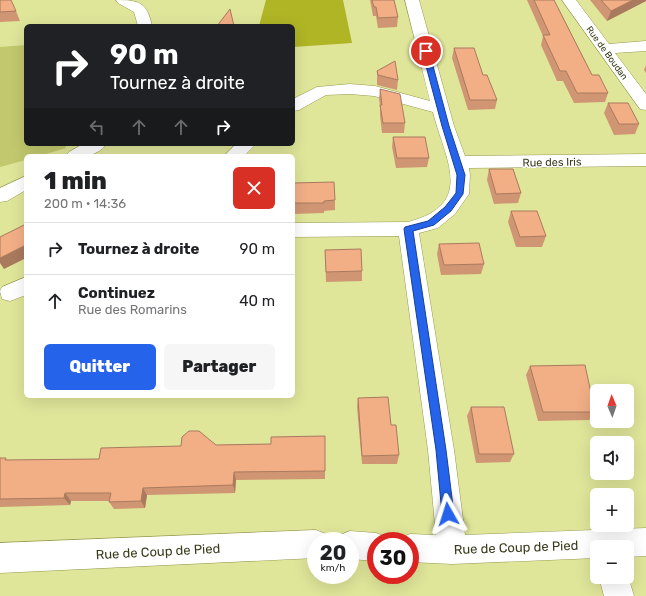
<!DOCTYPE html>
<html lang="fr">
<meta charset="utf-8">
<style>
:root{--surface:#fff;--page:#f6f6f6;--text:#202124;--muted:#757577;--line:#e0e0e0;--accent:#2563eb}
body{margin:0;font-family:Rubik,sans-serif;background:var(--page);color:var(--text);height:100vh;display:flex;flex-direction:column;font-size:15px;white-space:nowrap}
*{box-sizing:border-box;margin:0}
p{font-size:13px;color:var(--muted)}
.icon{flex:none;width:22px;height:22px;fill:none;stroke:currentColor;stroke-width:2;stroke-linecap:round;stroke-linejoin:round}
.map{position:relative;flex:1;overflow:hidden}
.side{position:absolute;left:24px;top:154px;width:271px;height:244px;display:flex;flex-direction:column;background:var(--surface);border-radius:6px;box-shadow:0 4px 16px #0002}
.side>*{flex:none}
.guide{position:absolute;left:24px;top:24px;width:271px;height:122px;border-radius:6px;box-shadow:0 4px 16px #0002;background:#202124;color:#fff;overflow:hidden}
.needle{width:26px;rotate:358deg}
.fabs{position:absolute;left:590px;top:384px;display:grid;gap:8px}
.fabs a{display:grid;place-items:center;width:44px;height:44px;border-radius:6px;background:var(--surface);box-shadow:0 4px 16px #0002;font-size:20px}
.speed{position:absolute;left:307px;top:532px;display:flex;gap:8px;font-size:20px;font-weight:700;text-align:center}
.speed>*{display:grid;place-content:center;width:52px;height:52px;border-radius:50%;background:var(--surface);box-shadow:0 4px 16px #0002;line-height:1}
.speed small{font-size:10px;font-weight:400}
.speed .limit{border:6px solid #d22;background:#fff;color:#111}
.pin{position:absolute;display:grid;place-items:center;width:34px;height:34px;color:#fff;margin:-17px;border:2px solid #fff;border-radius:50%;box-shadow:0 1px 4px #0007}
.me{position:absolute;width:44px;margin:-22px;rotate:354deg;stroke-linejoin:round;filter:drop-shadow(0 0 3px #0008)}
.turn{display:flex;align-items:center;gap:14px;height:84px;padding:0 20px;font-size:18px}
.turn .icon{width:52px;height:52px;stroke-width:2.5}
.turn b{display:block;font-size:28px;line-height:34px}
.lanes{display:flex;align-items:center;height:38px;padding:0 20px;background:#0003;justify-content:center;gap:20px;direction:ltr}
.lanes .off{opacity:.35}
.round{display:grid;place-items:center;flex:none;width:42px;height:42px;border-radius:6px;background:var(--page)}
.head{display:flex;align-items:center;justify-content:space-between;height:68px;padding:0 20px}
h1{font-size:24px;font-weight:800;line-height:30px}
.primary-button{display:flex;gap:8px;margin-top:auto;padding:8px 20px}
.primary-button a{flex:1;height:46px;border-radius:6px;background:var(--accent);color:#fff;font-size:16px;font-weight:800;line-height:46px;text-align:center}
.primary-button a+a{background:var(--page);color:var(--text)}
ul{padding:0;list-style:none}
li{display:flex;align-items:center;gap:12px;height:52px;padding:0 20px;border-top:1px solid var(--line)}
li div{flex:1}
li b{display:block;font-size:15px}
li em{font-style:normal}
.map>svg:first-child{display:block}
.green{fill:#c2c86d}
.forest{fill:#afb525}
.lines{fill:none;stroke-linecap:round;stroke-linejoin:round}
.minor-casing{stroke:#959a51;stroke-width:1}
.minor{fill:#fff;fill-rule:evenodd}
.wall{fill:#d09673}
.shaded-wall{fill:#a97a5e}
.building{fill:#f2af86;stroke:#a97a5e}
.route{fill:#2563eb;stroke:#184099}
.labels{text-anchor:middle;stroke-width:3;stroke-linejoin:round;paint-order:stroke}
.far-street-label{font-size:9px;fill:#393b1c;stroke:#fff}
.street-label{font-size:11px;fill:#393b1c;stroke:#fff}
.near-street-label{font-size:13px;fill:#393b1c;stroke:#fff}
</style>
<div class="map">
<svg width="646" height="596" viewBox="0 0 646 596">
<rect width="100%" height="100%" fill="#dfe599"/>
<path class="green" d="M 26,45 L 26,144 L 65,144 L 66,148 L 39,156 L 26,156 L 26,160 L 0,167 L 0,47 Z"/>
<path class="forest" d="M 266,0 L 343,0 L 352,43 L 293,47 L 293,26 L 259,26 Z"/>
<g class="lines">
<defs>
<path id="minor" d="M 116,0 C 139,0 147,2 152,26 L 138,26 L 134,12 L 118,3 Z
M 405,0 L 419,0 L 454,126 L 465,156 L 646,154 L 646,166 L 469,168 L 470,175 L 469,194 L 455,214 L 438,228 L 419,233 L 454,450 L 465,535 L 646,528 L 646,556 L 627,557 L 627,547 L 597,547 L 597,558 L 452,564 L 410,562 L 410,541 L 398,541 L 400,538 L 410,534 L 436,535 L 428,450 L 399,236 L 293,237 L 293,223 L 408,222 C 477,204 444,158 433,112 L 374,96 L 350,94 L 326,95 L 299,110 L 293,111 L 293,99 L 317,87 L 350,84 L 375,86 L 430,101 Z
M 562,0 L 576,0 L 609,44 L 646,41 L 646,51 L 615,53 L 646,94 L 646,110 L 640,109 Z
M 83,144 L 106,144 C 97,158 80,156 66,156 L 69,152 Z
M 236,144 L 256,144 L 244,156 L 224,156 Z
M 26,176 L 26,190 L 7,201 L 0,202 L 0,188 Z
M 26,277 L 26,295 L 10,301 L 2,299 L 0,291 L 2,287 Z
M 316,530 L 326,534 L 329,541 L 316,541 L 316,558 L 0,573 L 0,543 Z
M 350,531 L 376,533 L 386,537 L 388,541 L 376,541 L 376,561 L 350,559 L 350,541 L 337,541 L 340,535 Z
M 627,573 L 634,596 L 604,596 L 599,577 L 627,577 Z"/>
</defs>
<use href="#minor" class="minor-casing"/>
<use href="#minor" class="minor"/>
</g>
<path class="wall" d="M 0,0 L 16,11 L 20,21 L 0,22 Z
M 370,0 L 394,0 L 398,17 L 397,27 L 378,28 L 376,16 L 373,16 Z
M 527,0 L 554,0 L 592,75 L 608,93 L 605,102 L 574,103 L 563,81 L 557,81 L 541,45 L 543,36 Z
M 590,0 L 646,0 L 646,1 L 607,21 Z
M 454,48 L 483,75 L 497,100 L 495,109 L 468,110 L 452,58 Z
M 646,65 L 646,73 L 644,70 Z
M 377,71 L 398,80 L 397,90 L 377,85 Z
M 380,89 L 405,123 L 404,133 L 382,133 L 380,115 L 380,107 L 379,99 Z
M 608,103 L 639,124 L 635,134 L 614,135 L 604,113 Z
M 393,137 L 429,158 L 427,167 L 396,168 L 392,147 Z
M 489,169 L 521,193 L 518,203 L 494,204 L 487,180 Z
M 293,183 L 335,200 L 335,210 L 324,211 L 324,213 L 293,214 Z
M 511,211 L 546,236 L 542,247 L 516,247 L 508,222 Z
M 439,244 L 484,264 L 481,274 L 441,275 L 437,254 Z
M 325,250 L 362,271 L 362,281 L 326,282 Z
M 530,366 L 595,412 L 589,420 L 538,421 L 526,375 Z
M 358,398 L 391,425 L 399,455 L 397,464 L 362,464 L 357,407 Z
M 471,407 L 514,454 L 510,462 L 476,463 L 467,416 Z
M 325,436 L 325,479 L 236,480 L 235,493 L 147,495 L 145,508 L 114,509 L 109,502 L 109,501 L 71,501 L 70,505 L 0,507 L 0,458 L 8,460 L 99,459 L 216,445 L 271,444 Z"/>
<path class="shaded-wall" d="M 633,0 L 646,0 L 646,1 L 607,21 L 611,11 Z
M 26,245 L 26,258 L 4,269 L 0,263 L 0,258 Z
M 234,472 L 236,480 L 235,493 L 233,485 Z
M 143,488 L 147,495 L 145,508 L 141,501 Z
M 65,493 L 71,501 L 70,505 L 64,498 Z"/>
<path class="building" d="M 0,0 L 11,0 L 16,11 L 0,12 Z
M 372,0 L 394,0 L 398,17 L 378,18 L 376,7 L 374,7 Z
M 534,0 L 554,0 L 592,75 L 599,75 L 608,93 L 577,93 L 566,71 L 560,71 L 543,35 L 550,35 Z
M 601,0 L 633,0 L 611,11 Z
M 230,9 L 234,26 L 217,26 Z
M 454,48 L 474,48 L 483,75 L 487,75 L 497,100 L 470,100 Z
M 395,61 L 398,80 L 378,75 L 377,71 Z
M 380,89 L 400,94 L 405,123 L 383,123 L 380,105 L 382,105 Z
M 608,103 L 628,103 L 639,124 L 619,124 Z
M 393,137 L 425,137 L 429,158 L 397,158 Z
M 489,169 L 513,169 L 521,193 L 496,194 Z
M 334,182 L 335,200 L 324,201 L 324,203 L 293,203 L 293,183 Z
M 511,211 L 537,211 L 546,236 L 520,237 Z
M 26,224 L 26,245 L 0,258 L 0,237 Z
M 479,243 L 484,264 L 444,265 L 439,244 Z
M 361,249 L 362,271 L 326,272 L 325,250 Z
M 585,365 L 595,412 L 543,412 L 530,366 Z
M 388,397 L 391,425 L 396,425 L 399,455 L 362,456 L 358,398 Z
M 471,407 L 504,407 L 514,454 L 479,454 Z
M 189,431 L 199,431 L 216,445 L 271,444 L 271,437 L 325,436 L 325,471 L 234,472 L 233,485 L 143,488 L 141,501 L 109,502 L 111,493 L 65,493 L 64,498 L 0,499 L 0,458 L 6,458 L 5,460 L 99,459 L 101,448 L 181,446 L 182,437 Z"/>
<path class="route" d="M 423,49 L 429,51 L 449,126 L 465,175 L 463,194 L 451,211 L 434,225 L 413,231 L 446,450 L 454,514 L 452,518 L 448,520 L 444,518 L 442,514 L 436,450 L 404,229 L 405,227 L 428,221 L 445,207 L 456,193 L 457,175 L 442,126 L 422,51 Z"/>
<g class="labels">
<g class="far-street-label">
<text transform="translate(607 53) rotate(54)" y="3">Rue de Boudan</text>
</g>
<g class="street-label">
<text transform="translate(552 162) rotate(-1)" y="4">Rue des Iris</text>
</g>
<g class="near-street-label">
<text transform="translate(516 547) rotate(-2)" y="5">Rue de Coup de Pied</text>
<text transform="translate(158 551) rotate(-3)" y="5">Rue de Coup de Pied</text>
</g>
</g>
</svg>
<div class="fabs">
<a><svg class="needle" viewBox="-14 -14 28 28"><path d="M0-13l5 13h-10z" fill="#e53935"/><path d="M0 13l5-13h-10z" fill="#757577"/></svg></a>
<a><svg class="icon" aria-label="sound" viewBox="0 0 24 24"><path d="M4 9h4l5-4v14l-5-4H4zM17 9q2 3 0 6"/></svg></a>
<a>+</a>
<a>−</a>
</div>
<div class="speed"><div>20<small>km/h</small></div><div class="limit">30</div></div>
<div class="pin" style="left:426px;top:51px;background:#d93025"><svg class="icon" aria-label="arrive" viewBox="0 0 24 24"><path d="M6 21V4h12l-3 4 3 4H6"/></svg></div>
<svg class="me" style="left:448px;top:514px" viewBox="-20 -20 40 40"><path d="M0-17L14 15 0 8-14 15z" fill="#2563eb" stroke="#fff" stroke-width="4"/></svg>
<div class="guide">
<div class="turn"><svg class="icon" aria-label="right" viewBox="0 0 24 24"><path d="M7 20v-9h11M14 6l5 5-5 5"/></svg><div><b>90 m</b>Tournez à droite</div></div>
<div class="lanes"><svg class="icon off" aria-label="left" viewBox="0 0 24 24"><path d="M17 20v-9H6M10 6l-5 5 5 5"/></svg><svg class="icon off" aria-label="ahead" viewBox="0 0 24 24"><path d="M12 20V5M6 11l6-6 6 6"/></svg><svg class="icon off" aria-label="ahead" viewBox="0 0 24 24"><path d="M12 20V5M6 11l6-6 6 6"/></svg><svg class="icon" aria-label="right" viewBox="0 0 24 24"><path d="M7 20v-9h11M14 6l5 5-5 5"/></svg></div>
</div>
<section class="side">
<div class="head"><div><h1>1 min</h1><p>200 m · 14:36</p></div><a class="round" style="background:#d93025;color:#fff"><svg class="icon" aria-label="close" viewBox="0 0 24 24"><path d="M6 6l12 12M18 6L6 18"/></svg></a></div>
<ul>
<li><svg class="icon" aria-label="right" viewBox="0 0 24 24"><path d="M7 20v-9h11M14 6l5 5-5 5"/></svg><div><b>Tournez à droite</b></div><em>90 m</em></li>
<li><svg class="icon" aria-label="ahead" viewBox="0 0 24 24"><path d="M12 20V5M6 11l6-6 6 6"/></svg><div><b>Continuez</b><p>Rue des Romarins</p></div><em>40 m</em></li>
</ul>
<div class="primary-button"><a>Quitter</a><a>Partager</a></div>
</section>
</div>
